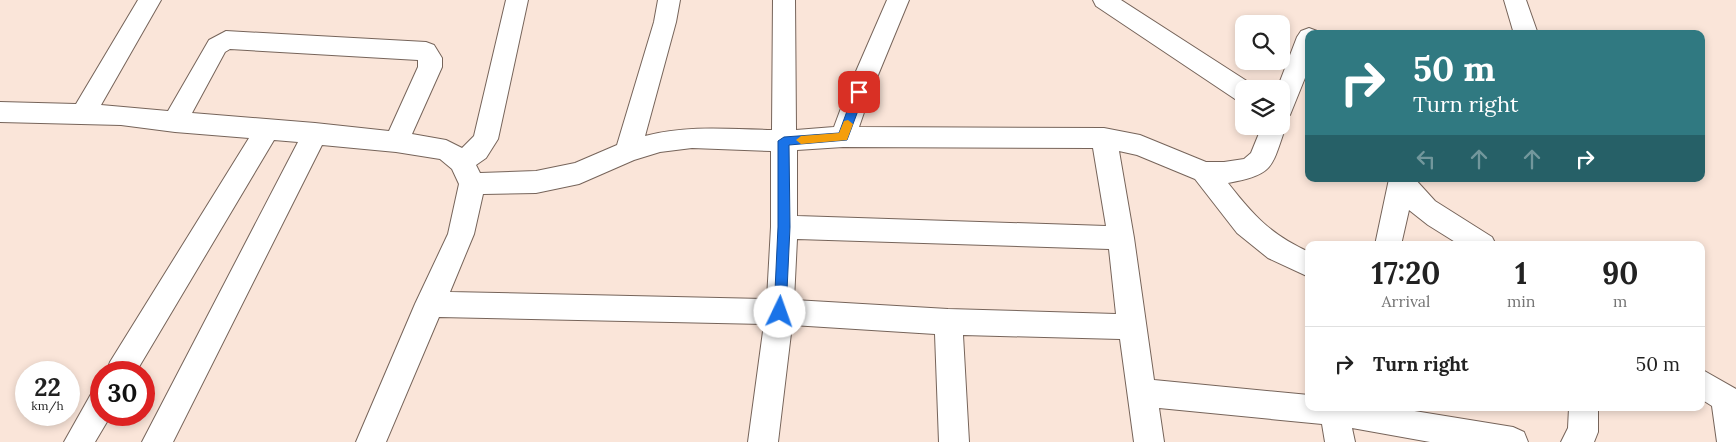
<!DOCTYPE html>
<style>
:root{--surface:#fff;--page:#f2f2f2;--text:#222;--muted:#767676;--line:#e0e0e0}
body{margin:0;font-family:Lora,serif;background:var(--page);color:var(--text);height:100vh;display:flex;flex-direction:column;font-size:19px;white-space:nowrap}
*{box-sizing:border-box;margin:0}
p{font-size:16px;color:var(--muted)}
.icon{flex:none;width:28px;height:28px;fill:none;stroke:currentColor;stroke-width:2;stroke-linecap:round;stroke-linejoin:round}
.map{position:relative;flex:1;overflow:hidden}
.sheet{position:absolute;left:1305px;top:241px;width:400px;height:170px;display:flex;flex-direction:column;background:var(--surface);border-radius:10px;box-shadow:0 2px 8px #0003}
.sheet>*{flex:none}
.hud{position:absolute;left:1305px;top:30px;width:400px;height:152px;border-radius:10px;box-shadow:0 2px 8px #0003;background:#307981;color:#fff;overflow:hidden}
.controls{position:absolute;left:1235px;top:15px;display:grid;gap:10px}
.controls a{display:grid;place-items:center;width:55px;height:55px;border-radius:10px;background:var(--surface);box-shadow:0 2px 8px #0003;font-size:25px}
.speed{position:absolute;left:15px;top:361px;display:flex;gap:10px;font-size:25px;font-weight:700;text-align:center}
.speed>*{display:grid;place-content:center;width:65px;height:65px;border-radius:50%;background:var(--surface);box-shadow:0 2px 8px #0003;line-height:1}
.speed small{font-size:12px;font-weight:400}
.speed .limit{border:8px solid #d22;background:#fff;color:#111}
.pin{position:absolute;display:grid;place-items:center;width:42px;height:42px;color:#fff;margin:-21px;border-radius:10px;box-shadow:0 2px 8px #0006}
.me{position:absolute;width:55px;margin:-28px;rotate:3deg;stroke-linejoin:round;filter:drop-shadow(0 0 4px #0008)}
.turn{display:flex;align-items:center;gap:18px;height:105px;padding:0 25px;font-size:22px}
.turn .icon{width:65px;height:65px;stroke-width:2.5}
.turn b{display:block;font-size:35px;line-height:42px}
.lanes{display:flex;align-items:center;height:48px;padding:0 25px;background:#0003;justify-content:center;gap:25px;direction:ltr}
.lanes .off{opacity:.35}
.eta{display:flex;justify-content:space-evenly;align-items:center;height:85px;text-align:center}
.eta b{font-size:30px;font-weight:700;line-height:35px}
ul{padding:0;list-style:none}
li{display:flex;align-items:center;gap:15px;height:75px;padding:0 25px;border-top:1px solid var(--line)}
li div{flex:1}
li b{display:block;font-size:19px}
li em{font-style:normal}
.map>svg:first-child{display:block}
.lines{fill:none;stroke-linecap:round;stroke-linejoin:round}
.minor-casing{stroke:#76645a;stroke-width:2}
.minor{fill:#fff;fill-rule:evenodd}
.route{fill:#1a73e8;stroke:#114b97}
.slow{fill:#f59e0b}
</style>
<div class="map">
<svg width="1736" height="442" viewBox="0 0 1736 442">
<rect width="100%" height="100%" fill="#fae5d9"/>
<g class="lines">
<defs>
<path id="minor" d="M 138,0 L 161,0 L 101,105 L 168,111 L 209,40 L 226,31 L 426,42 L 434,45 L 442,58 L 442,67 L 412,134 L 446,140 L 462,148 L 474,136 L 506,0 L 528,0 L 498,139 L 486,158 L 476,165 L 480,173 L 536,171 L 575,163 L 617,145 L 654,22 L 658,0 L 680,0 L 676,22 L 645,136 C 686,125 729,129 772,130 L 773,0 L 795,0 L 796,130 L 834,127 L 847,92 L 887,0 L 909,0 L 871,92 L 859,127 L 1104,128 L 1140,135 L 1206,162 L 1224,162 L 1244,159 L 1251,153 L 1262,126 L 1281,126 L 1281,118 L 1283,119 L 1286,126 C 1271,168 1275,174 1228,183 C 1254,216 1270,234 1309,252 L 1309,277 L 1268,258 L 1237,233 L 1195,179 L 1137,155 L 1119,151 L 1134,238 L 1154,380 L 1309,395 L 1309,408 L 1396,408 L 1513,427 L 1524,432 L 1528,442 L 1430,442 L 1352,428 L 1355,442 L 1325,442 L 1322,424 L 1159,408 L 1164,442 L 1134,442 L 1120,339 L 963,335 L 969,442 L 939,442 L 935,334 L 792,325 L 778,442 L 748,442 L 764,324 L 439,317 L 386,442 L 356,442 L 415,304 L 448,234 L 459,184 L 452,169 L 440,159 L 396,152 L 322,145 L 173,442 L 142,442 L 298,142 L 274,140 L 136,372 L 106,372 L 110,362 L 249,138 L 175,132 L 121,125 L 0,122 L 0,102 L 76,104 ZM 230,49 L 418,60 L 418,67 L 389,131 L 315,123 L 192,113 L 225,52 ZM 843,147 L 1093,148 L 1106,226 L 797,216 L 797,150 ZM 692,148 L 771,151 L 771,227 L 767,299 L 450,292 L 474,234 L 483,194 L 536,193 L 579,184 L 634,160 L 660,152 ZM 797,239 L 1109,249 L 1116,314 L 948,309 L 794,300 Z
M 1093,0 L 1121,0 L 1253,85 L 1254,89 L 1244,89 L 1244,101 L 1235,99 L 1096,6 Z
M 1504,0 L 1526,0 L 1538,34 L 1514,34 Z
M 1309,28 L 1317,31 L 1319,34 L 1309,34 L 1309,68 L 1290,115 L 1281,118 L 1281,89 L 1277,89 L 1297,37 L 1301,31 Z
M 1389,179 L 1415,179 L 1435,201 L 1492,237 L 1496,245 L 1460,245 L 1428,225 L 1409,210 L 1401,245 L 1375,245 Z
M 1701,369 L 1736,389 L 1736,442 L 1717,442 L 1712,406 L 1701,399 Z
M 101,390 L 101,415 L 111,415 L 95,442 L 64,442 L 91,394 Z
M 1569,408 L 1598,408 L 1598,432 L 1594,442 L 1561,442 L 1568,428 Z"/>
</defs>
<use href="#minor" class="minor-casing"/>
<use href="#minor" class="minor"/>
</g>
<path class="route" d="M 859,88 L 865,92 L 847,140 L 789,145 L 790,227 L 786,312 L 785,316 L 780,318 L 776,316 L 774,312 L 778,227 L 778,141 L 784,137 L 839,133 L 854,92 Z"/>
<path class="slow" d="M 848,120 L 853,124 L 847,140 L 801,144 L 796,140 L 801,136 L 839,133 L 844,121 Z"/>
</svg>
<div class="controls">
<a><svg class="icon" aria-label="search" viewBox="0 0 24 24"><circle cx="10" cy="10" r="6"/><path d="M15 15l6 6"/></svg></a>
<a><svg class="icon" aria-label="layers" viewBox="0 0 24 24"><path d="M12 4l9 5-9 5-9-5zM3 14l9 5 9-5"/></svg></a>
</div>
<div class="speed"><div>22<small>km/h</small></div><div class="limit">30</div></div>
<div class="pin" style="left:859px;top:92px;background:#d93025"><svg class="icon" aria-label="arrive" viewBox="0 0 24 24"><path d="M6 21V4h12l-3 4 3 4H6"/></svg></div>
<svg class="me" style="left:780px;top:312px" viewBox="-20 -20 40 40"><circle r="19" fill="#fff"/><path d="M0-13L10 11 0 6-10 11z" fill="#1a73e8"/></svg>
<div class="hud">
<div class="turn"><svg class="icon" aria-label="right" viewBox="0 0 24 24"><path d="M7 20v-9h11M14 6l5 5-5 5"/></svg><div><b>50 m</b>Turn right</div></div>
<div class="lanes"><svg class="icon off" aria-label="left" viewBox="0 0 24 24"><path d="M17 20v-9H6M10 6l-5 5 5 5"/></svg><svg class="icon off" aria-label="ahead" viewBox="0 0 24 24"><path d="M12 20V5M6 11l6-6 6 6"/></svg><svg class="icon off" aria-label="ahead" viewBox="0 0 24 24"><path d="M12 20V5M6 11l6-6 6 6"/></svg><svg class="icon" aria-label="right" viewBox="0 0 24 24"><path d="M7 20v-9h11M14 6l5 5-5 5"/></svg></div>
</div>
<section class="sheet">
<div class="eta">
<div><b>17:20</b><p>Arrival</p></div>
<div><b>1</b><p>min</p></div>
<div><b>90</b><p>m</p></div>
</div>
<ul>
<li><svg class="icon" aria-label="right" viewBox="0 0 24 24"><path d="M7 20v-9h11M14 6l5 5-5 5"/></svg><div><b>Turn right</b></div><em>50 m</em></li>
</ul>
</section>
</div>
